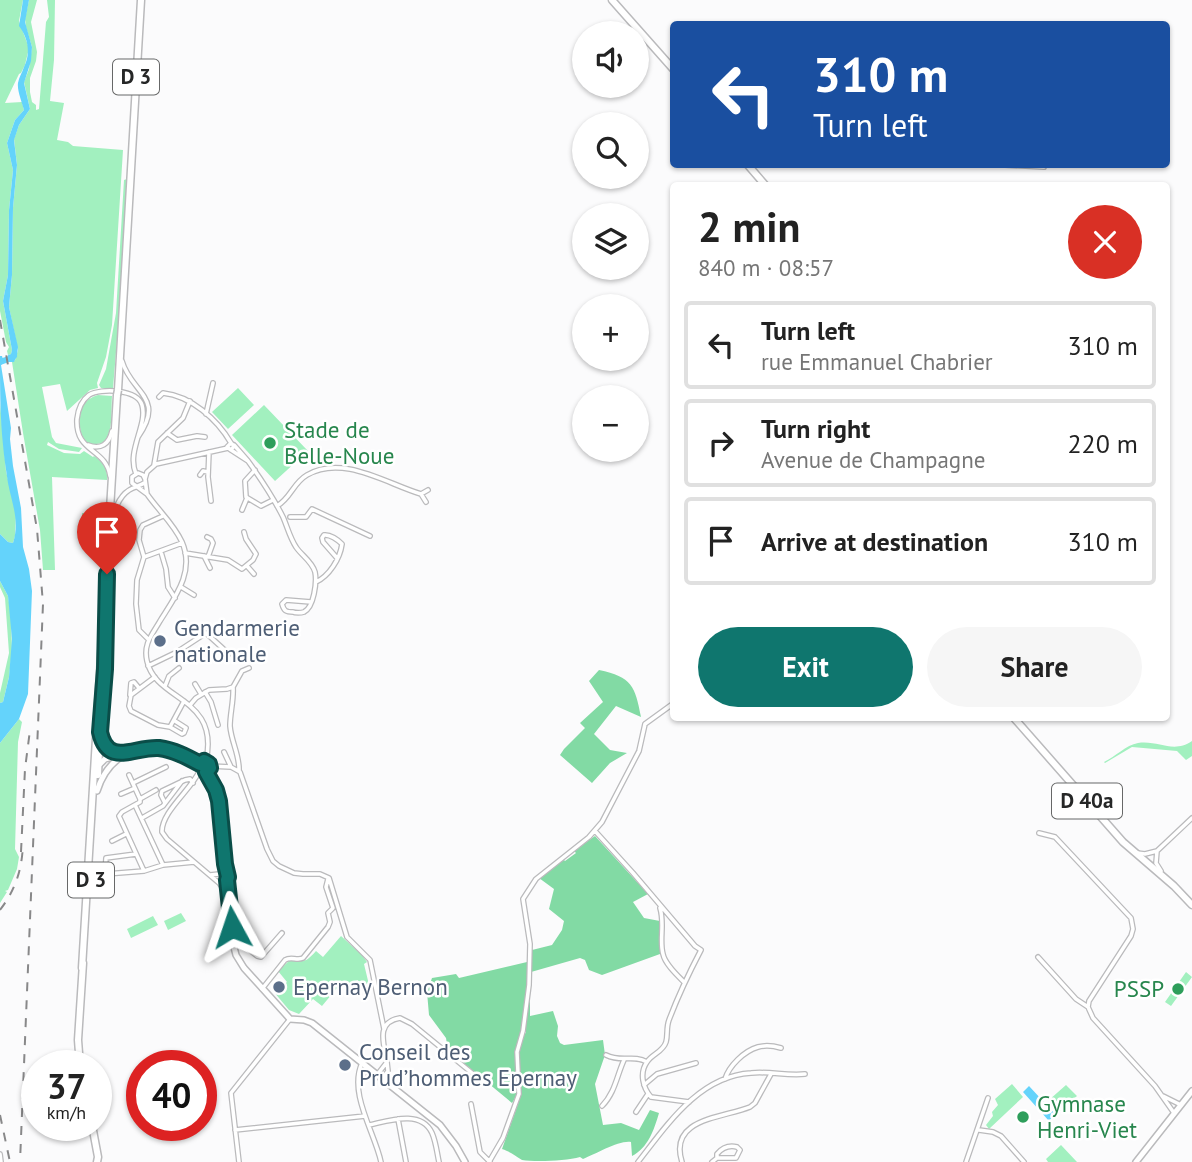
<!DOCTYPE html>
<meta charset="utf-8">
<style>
:root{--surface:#fff;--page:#f6f6f6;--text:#222;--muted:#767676;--line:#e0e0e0;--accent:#0f766e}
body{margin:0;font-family:"PT Sans",sans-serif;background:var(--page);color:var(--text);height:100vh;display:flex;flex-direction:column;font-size:26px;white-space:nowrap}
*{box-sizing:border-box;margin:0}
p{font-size:23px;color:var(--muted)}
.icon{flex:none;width:38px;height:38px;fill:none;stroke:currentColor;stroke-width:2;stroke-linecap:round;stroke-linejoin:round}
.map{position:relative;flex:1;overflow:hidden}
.details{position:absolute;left:670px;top:182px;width:500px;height:539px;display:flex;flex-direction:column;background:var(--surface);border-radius:7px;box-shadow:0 2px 5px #0004}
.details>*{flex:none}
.guide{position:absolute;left:670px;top:21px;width:500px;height:147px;border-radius:7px;box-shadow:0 2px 5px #0004;background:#1a4fa0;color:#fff;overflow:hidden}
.tools{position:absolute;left:572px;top:21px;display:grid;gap:14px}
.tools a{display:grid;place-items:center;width:77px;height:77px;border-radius:50%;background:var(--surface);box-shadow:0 2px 5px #0004;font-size:35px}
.speed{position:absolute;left:21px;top:1050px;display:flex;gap:14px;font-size:35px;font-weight:700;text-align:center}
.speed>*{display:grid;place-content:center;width:91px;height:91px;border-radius:50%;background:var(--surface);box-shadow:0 2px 5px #0004;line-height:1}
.speed small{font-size:18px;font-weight:400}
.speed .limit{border:10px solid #d22;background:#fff;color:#111}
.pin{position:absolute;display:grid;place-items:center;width:60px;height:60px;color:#fff;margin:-72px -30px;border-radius:50% 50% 50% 0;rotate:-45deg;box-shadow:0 0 7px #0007}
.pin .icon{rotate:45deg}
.me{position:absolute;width:77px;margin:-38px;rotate:355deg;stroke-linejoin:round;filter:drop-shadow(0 0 5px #0008)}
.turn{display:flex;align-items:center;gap:24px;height:147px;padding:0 28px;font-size:32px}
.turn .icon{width:91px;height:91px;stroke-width:2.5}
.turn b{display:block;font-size:49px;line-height:60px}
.round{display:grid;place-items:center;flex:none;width:74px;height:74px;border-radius:37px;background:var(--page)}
.overview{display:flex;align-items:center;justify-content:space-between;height:119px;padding:0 28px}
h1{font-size:42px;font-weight:700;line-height:52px}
.cta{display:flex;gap:14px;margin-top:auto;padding:14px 28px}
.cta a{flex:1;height:80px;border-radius:42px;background:var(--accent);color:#fff;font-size:28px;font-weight:700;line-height:80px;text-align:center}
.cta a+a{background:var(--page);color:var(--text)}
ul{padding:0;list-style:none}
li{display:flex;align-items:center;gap:21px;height:88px;margin:0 14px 10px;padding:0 14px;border:4px solid var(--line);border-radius:7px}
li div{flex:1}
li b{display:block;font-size:26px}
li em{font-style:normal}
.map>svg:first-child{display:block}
.green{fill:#a2f0bf}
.forest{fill:#82daa4}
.water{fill:#64d3fb}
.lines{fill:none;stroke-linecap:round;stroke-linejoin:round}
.river{stroke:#64d3fb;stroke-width:6}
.street-casing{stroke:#bababc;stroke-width:6}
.secondary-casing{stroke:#bababc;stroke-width:8}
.primary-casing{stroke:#bababc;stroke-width:9}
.street{stroke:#fff;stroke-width:3.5}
.secondary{stroke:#fff;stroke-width:5}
.primary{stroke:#fff;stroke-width:6}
.rail{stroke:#888889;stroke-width:2;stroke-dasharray:9 9;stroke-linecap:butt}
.primary-bridge-casing{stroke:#bababc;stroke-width:9;stroke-linecap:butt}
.primary-bridge{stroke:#fff;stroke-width:6}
.route-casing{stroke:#0a4d48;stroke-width:18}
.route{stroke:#0f766e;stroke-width:12}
.leisure-dot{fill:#2e9e5b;stroke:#fff;stroke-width:2.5}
.service-dot{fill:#5c6f8a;stroke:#fff;stroke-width:2.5}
.labels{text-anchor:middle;stroke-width:5;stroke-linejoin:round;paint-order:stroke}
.shield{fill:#fff;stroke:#676868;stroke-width:2}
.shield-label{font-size:21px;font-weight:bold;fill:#262727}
.leisure-label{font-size:23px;fill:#27864d;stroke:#fff;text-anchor:start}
.service-label{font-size:23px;fill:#4e5e75;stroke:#fff;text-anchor:start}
</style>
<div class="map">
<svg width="1192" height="1162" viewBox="0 0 1192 1162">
<rect width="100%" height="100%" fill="#fbfbfc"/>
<path class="green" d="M 0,0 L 23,0 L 19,21 L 29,48 L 25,65 L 21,73 L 19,74 L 5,103 L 22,102 L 24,110 L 15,120 L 7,143 L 13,170 L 9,210 L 8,275 L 3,301 L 12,350 L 11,354 L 8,355 L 7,351 L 9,347 L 6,342 L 0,311 Z
M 29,0 L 37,0 L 31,22 L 37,52 L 36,61 L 30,78 L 30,92 L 32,102 L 36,105 L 36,110 L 39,109 L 46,22 L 49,17 L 47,0 L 55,0 L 54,60 L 50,101 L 64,103 L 57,140 L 68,142 L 73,146 L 123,150 L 112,325 L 106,357 L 97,383 L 98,388 L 90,390 L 67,411 L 60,384 L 42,387 L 52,437 L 56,443 L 82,448 L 79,452 L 59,449 L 48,442 L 47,445 L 64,453 L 80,454 L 84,451 L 93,457 L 94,456 C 103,462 108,469 107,480 L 52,477 L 55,570 L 43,570 L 40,530 L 23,433 L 12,362 L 15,360 L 18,350 L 9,307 L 12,275 L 13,208 L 17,165 L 14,139 L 19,125 L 30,109 L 24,82 L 29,69 L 32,47 L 26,27 L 25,19 Z
M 127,179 L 119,316 L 113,388 L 110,390 L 101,388 L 99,385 L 106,369 L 116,313 L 124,180 Z
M 238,388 L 254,405 L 228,429 L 212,412 Z
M 98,395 L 112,396 C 111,408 113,424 108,435 C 106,441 102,444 96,444 C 77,446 77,415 84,404 C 88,399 92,397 98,395 Z
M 0,402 L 6,471 L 16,515 L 15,536 L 13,543 L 8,542 L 0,534 Z
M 264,405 L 308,451 L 275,481 L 232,435 Z
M 82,513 L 105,515 L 104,532 L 82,531 Z
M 0,581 L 8,596 L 11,615 L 12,651 L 9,677 L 3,702 L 0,703 L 0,693 L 9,653 L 5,598 L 0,587 Z
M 19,719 L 22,722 L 18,742 L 15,849 L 19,857 L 17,869 L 8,890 L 5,891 L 7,892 L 0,903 L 0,743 Z
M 1192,741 L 1192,756 L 1186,760 L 1177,751 L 1132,747 L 1105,763 L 1104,762 C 1115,757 1126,745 1138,743 C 1159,740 1173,754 1192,741 Z
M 181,913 L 186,921 L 168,930 L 164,921 Z
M 153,916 L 158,925 L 131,938 L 127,929 Z
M 341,936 L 362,955 L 367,962 L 364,964 L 370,989 L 357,980 L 351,988 L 342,982 L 322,1006 L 313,999 L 299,1014 L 289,1010 L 274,992 L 287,982 L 278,971 L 290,960 C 305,962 306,962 316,951 L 323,957 Z
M 1186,972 L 1192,977 L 1171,1006 L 1165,1002 Z
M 1012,1084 L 1023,1097 L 989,1129 L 986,1125 L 993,1116 L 992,1112 L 998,1105 L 995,1099 Z
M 1066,1085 L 1077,1096 L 1059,1112 L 1049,1100 Z
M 1061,1145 L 1077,1162 L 1048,1162 L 1046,1159 Z"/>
<path class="forest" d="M 599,670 C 632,677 635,686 641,717 L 616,706 L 594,734 L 610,750 L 627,753 L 610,763 L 592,783 L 560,755 L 564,749 L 585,728 L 580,723 L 603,702 L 589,681 Z
M 595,836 L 648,894 L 633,902 L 644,918 L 660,921 L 660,954 L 602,975 L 589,970 L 585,960 L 580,958 L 531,972 L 532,950 L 552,945 L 562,930 L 564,921 L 549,909 L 554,889 L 539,878 L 563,859 L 565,861 L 576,853 L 574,851 Z
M 527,962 L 528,986 L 523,1027 L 516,1051 L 517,1095 L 512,1103 L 448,1050 L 446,1038 L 429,1015 L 427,992 L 432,978 L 456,974 L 459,978 Z
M 530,999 L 530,1016 L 553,1011 L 558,1026 L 557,1036 L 560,1043 L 564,1045 L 603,1040 L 605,1055 L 595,1084 L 603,1125 L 621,1123 L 639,1130 L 650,1110 L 659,1113 C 654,1130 648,1148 632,1156 L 631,1142 C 619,1140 596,1154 583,1159 L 580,1157 C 566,1161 535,1162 522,1160 C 514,1155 511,1152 502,1149 L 519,1101 L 521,1082 L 519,1052 L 521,1041 L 526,1032 L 526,1016 Z"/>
<path class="water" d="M 23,0 L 29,0 L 25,22 L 32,47 L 31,61 L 24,83 L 30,109 L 19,125 L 14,140 L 17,165 L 13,208 L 12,275 L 9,307 L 18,347 L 17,355 L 14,362 L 9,362 L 8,355 L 11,354 L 12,350 L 3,301 L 8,275 L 9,210 L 13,170 L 7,143 L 15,120 L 24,110 C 22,102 17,91 18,83 C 19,77 22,73 24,67 C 31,53 28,38 19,26 Z
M 0,356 L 2,356 L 4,363 L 1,365 L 11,428 L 10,439 L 13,466 L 21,508 L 23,547 L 29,569 L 32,591 L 28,694 L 19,719 L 0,743 L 0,703 L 3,702 L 9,677 L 12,639 L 8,596 L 0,581 L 0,534 L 8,542 L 13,543 C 20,521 12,504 8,483 C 6,470 4,457 3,445 C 0,415 0,386 0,356 Z
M 1029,1086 L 1055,1114 L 1049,1121 L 1023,1092 Z"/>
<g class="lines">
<path class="river" d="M 0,362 L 12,358 L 14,356"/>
<defs>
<path id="street" d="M 987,164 L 1044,167
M 122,361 C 131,393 166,397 138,437
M 159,397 L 163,393 C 191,396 217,419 231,443
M 206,414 L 213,383
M 167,433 L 177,440 L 197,436 L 205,437
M 231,443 L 234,446 L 231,450 L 227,447 Z
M 88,445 C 101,450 109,444 112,431
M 231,450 L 248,461 L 234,445
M 209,452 L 208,477 L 211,501
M 248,461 C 261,479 273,497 283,517 C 287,526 290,538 296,547 C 301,555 312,561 315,572 C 317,582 314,607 304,612 C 301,613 295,613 293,612 C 286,612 284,611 282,604 L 286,600 L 311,602
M 154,465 L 158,442 L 183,418 L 190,401
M 255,470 L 245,481 L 246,497 L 261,506 L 273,500
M 138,473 L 143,475 L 145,479 L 147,494 L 132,483 L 132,477 Z
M 200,475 L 203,471 L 208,472
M 110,476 C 106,448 75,453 77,419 C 78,410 81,401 89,395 C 101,388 137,389 142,405 C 148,425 126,451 136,474
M 145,479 L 147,472 L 156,464 L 228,448
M 147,494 C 158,510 174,524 182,542 C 195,572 175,597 160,621 C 152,635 143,644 147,661 C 156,702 220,696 206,761
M 421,494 L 426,502
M 277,506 C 291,498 293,483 307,475 C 343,454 387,484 421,494 L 428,490
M 242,510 L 247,498
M 290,517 L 306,517 L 312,509 L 370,536
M 112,518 C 116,506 121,493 133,488 C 137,486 141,485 144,483
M 207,537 L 211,539 L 213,543 L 208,557
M 161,552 L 166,569 L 168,587 L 175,598
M 185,553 L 228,560 L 242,569 L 253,560 L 256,554 L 246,539 L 244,532
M 204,556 L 210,568
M 144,557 L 182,543
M 247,566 L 254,574
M 316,582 C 329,576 340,559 342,544 C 338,540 330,534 324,535 L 322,538 L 323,542 L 337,558
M 181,587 L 194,595
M 148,639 L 139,630 L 136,604 L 137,580 L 144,557 L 139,540 L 140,530 L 143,525 L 163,516
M 148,666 L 177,652 L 206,633 L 229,654
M 155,677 L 131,695 L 129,706 L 131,711 L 158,725 L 170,727 L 184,701
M 195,684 L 201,694
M 165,686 L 169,676 L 179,668
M 233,687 C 234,700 230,713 230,726 C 231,741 240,756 239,771
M 205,692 L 211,702 L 218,725
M 130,695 L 131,683 L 134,682 L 139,688
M 190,705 L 196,698 L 209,690 L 227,689 L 233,687 L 242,671 L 249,668
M 170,727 L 182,734 L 184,733 L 186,728 L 175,721
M 224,752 L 231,767
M 210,766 L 231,767 L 240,772 L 267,849 L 273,861 L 279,866 L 294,873 L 303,874 L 320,874 L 329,878 L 347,937 L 370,960 L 384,1029
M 200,770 C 192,789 161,812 162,832 L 167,839 L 219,883 L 228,895
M 129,775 L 140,799
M 133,783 L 166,767
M 121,794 L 135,788
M 165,803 L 161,795 L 162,791 L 185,780 L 190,779 L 193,783
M 135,805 L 163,865
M 142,818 L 163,806 L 182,781
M 595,831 L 633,873 L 695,946 L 701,950 C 689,973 678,996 669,1020 C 666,1028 668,1035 666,1042 C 663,1052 652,1054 647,1062 C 639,1073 643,1088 651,1097 L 689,1102
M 1039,833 L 1055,837 L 1131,918 L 1133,929 L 1131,936 L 1089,1001 L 1088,1007 L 1093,1018 L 1155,1086 L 1174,1113
M 112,841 L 126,834
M 1157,851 L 1192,818
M 1137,853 L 1145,854 L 1157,851 L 1156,863 L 1161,871
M 144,871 L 119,816 L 122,812 L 140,802 L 140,799 L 156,790
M 106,874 L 144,871 L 163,865 L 194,862
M 210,875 L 228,873
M 104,890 L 106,858 L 136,854
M 660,908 C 665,924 659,940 663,954 C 665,964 677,975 684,982
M 233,943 L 241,943 L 257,956 L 261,957 L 282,933
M 1038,957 L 1076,999 L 1088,1007
M 262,989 L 285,960 C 291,956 297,961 303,958 L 328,927 L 330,922 L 328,913 L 333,908 L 326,887 L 328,879
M 606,1055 C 622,1063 633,1054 647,1062
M 387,1062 C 384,1044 375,1022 400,1018 L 412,1024 L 472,1073
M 362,1063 C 348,1093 375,1133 381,1162
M 377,1075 L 387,1062 L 388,1071 L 382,1079
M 725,1079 C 729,1066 744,1051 758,1047 C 765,1045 774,1046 781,1048
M 360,1080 L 363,1074 L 370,1069
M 644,1085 L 657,1074 L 696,1063
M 1163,1096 L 1181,1105
M 471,1104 L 480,1152 L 490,1162
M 602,1106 C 615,1093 617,1075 624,1060
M 636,1112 L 648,1094
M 398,1119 L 406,1162
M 369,1125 C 388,1121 421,1109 432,1133 C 436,1142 437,1153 439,1162
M 235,1130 L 365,1116
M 979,1130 L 993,1132 L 1001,1136 L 1024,1162
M 0,1154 L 1,1162
M 239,1162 L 231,1093 L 290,1019
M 489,1162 L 503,1138 L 519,1094 L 517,1052 L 523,1031 L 529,985 L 530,944 L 523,899 L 536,879 L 589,837 L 602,822 L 639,751 L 645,724 L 674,703
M 638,1162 C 667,1125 699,1076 751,1073 C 769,1071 787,1076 805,1074
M 682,1162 C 668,1118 723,1118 750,1107 L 755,1103 L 771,1074
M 712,1162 L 717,1158 L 717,1154 C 722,1148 729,1145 737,1147 L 740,1150 L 736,1158 L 717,1158
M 966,1162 L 988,1098"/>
<path id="secondary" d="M 100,734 L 107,748 L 119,753
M198.5 766a5.5 5.5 0 1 1 11 0a5.5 5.5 0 1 1-11 0Z
M 98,766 L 105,759 L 122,754
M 206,772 L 216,790 L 219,801 L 224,867
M 97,791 C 108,756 139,739 175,752 C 184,755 191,760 199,764
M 225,864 L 227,868 L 233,943 L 236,955 L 244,968 L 290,1019 L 304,1020 L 312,1023 L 440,1125 L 456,1146 L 465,1162
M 1136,1162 L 1192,1091"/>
<path id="primary" d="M 612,0 L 674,70
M 747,164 L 766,186
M 118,390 L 141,0
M 1014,718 L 1123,842 L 1174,886 L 1192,905
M 100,736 L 106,639
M 98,775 L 99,751
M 82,968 L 117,395
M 80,1066 L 78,1040 L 83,963
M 92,1125 L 98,1157 L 97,1162"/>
</defs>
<use href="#street" class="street-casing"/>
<use href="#secondary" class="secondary-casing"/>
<use href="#primary" class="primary-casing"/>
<use href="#street" class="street"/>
<use href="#secondary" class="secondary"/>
<use href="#primary" class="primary"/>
<path class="rail" d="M 0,320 L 37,529 L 43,604 L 20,1162
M 21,852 L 25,769 L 30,730
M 0,910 C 16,889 22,869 23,844
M 0,1115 L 10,1162"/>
<defs>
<path id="primary-bridge" d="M 117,395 L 118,390"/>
</defs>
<use href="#primary-bridge" class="primary-bridge-casing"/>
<use href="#primary-bridge" class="primary-bridge"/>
</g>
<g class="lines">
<defs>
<path id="route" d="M 107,574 L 105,669 L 100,732 C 108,768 135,746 159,748 C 174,750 187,757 200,764 L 204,761 L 209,764 L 210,768 L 206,772 L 216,790 L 219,801 L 225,864 L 228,877 L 227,880 L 232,927"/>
</defs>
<use href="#route" class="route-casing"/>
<use href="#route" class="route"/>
</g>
<g class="leisure-dot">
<circle cx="270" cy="443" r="7"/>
<circle cx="1178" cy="989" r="7"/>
<circle cx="1023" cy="1117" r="7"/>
</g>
<g class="service-dot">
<circle cx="160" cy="641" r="7"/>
<circle cx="279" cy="987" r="7"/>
<circle cx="345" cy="1065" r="7"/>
</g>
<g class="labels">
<g class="shield">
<rect x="113" y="59.5" width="46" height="35" rx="5"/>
<rect x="1052" y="783.5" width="70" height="35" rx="5"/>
<rect x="68" y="862.5" width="46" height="35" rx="5"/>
</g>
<g class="shield-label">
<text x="136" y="84">D 3</text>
<text x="1087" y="808">D 40a</text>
<text x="91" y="887">D 3</text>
</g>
<g class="leisure-label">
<text x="284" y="438">Stade de<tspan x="284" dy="26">Belle-Noue</tspan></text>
<text x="1164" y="997" text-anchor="end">PSSP</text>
<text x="1037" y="1112">Gymnase<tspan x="1037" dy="26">Henri-Viet</tspan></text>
</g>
<g class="service-label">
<text x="174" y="636">Gendarmerie<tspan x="174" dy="26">nationale</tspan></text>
<text x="293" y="995">Epernay Bernon</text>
<text x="359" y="1060">Conseil des<tspan x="359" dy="26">Prud’hommes Epernay</tspan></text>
</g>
</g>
</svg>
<div class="tools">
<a><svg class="icon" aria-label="sound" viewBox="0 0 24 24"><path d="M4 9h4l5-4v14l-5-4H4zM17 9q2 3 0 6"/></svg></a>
<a><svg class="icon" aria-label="search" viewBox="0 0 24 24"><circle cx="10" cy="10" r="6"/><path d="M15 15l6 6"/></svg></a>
<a><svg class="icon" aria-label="layers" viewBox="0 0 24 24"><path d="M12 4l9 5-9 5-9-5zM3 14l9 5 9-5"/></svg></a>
<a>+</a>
<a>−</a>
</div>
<div class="speed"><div>37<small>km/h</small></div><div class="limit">40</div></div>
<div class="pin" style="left:107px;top:574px;background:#d93025"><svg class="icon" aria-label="arrive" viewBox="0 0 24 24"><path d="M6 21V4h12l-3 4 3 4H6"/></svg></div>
<svg class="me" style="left:232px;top:927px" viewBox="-20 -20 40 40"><path d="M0-17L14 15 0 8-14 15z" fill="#0f766e" stroke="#fff" stroke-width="4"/></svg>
<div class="guide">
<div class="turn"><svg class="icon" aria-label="left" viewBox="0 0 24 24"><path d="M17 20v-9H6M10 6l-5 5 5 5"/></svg><div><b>310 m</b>Turn left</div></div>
</div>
<section class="details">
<div class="overview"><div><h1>2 min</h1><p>840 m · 08:57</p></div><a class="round" style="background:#d93025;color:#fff"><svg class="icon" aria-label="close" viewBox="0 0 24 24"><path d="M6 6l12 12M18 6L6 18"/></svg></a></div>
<ul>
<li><svg class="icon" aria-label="left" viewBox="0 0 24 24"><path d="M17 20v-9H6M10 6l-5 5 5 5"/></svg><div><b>Turn left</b><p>rue Emmanuel Chabrier</p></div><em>310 m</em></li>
<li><svg class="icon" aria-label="right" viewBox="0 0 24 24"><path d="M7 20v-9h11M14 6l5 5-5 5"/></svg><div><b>Turn right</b><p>Avenue de Champagne</p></div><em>220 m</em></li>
<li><svg class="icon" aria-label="arrive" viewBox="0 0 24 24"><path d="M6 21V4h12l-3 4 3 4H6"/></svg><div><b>Arrive at destination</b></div><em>310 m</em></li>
</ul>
<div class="cta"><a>Exit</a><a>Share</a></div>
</section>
</div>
